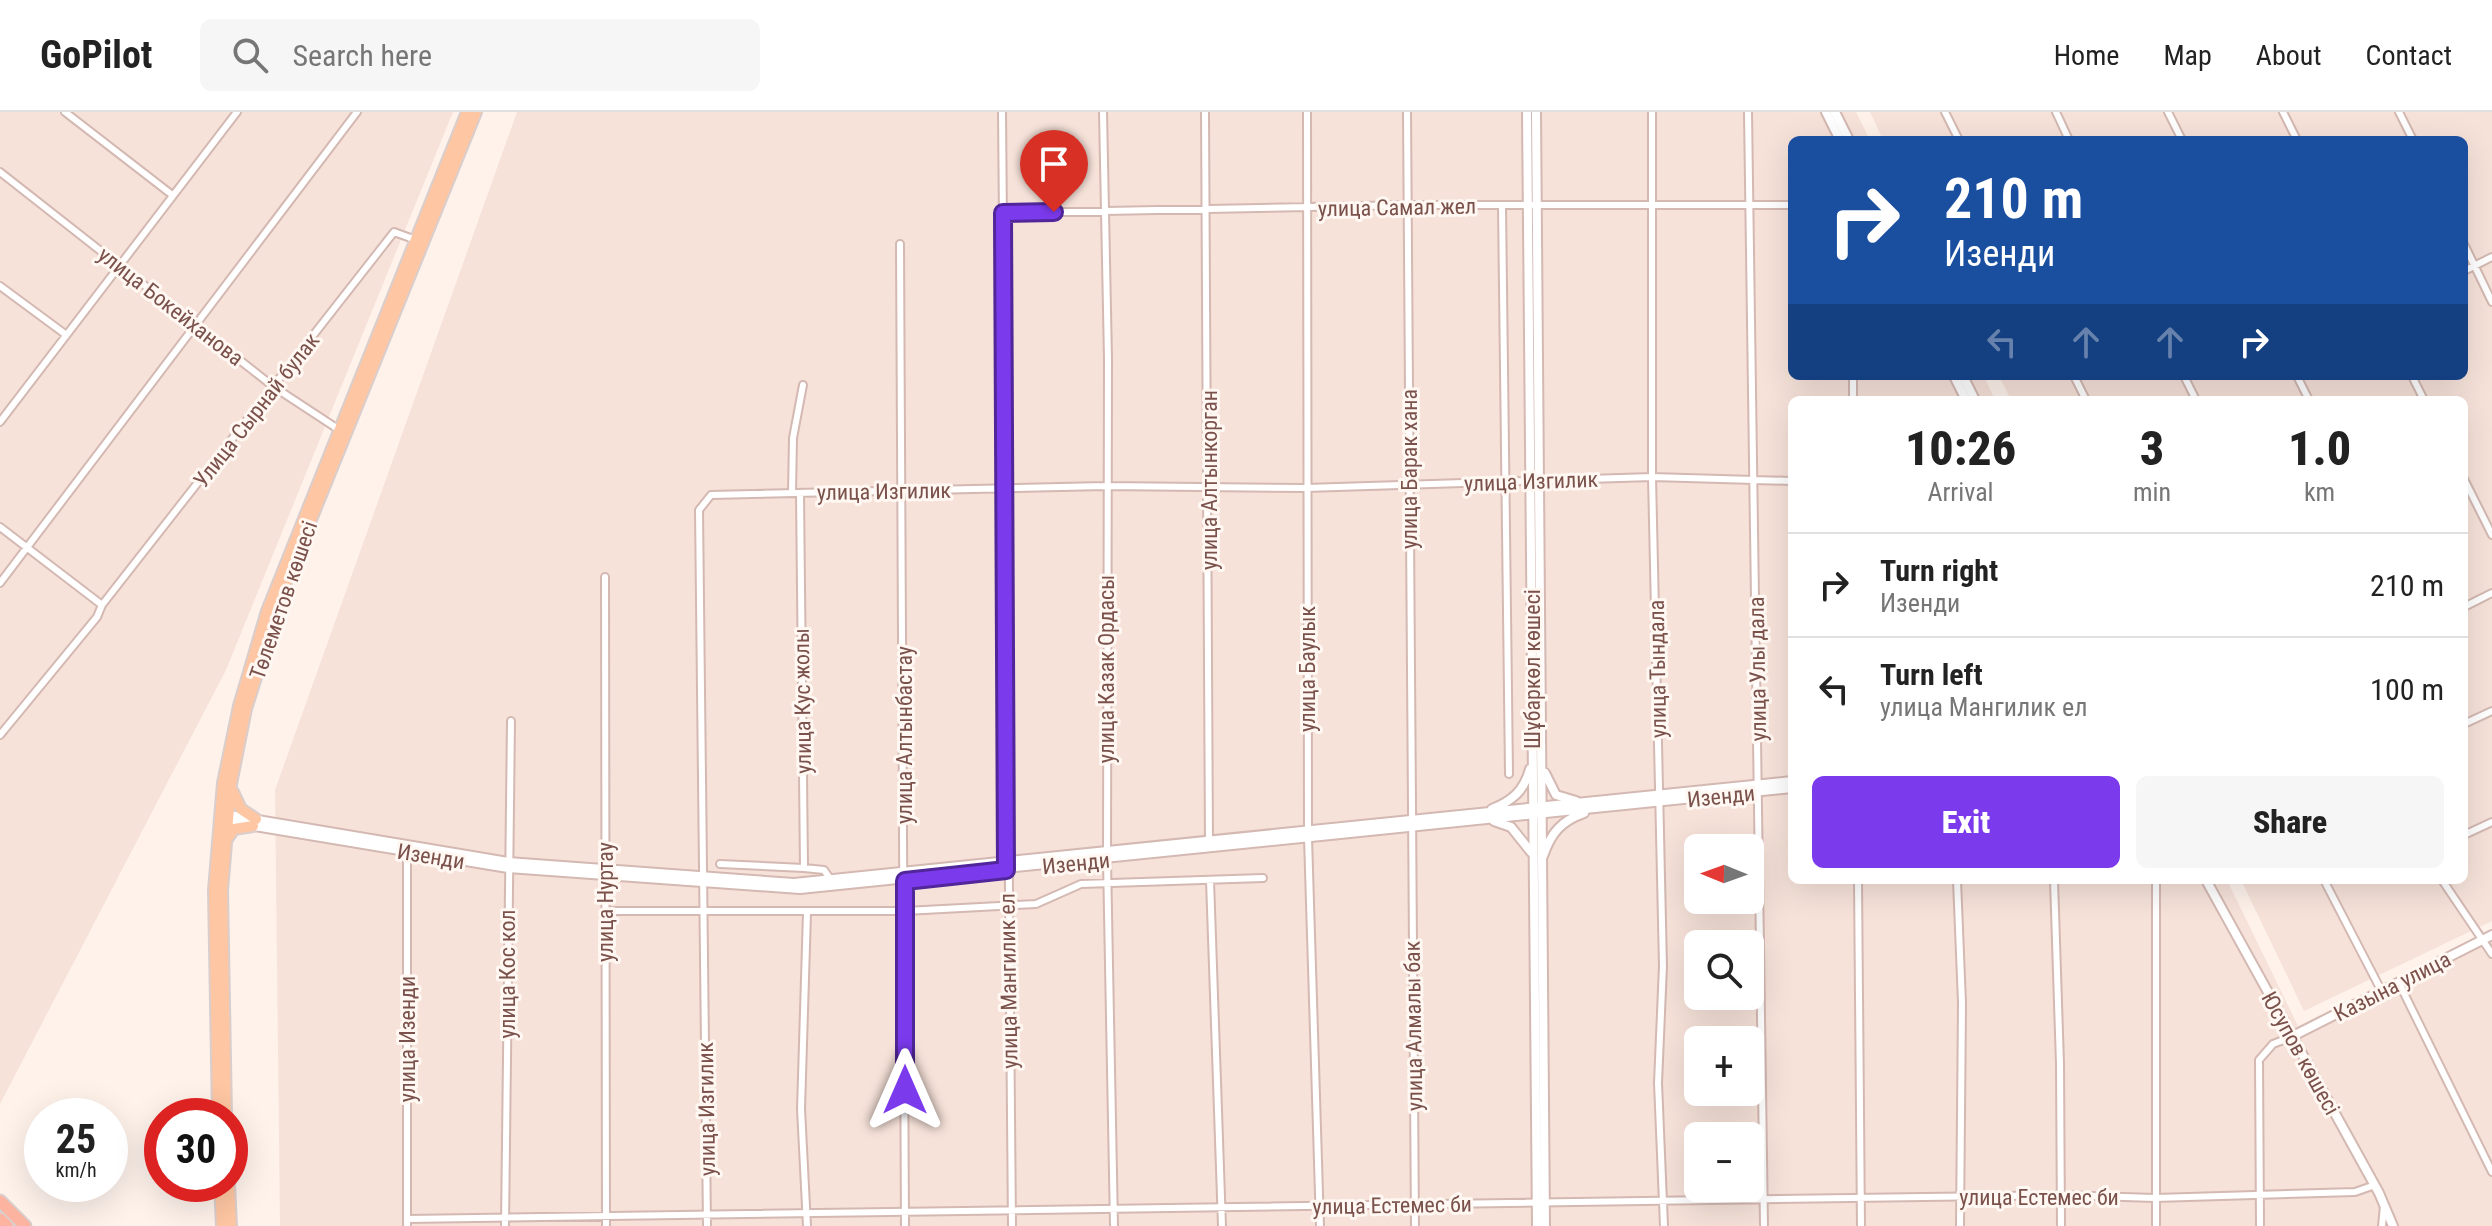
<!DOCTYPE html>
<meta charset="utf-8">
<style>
:root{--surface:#fff;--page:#f6f6f6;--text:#222;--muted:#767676;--line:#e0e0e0;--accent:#7c3aed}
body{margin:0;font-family:"Roboto Condensed",sans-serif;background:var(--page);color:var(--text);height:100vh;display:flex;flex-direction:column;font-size:30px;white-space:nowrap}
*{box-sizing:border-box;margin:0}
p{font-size:26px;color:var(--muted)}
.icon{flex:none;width:44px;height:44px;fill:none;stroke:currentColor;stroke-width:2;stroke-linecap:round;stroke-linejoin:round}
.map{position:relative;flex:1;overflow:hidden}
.side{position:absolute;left:1788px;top:284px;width:680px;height:488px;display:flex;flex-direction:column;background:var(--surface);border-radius:12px;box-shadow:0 8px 32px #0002}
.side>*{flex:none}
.top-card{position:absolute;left:1788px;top:24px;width:680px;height:244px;border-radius:12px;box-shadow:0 8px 32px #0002;background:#1a4fa0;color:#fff;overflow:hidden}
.needle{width:52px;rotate:271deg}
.buttons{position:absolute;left:1684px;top:722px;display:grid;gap:16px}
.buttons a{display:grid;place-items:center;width:80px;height:80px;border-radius:12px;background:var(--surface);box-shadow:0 8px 32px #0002;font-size:40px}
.speed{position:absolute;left:24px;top:986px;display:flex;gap:16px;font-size:40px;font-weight:700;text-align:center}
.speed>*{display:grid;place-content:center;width:104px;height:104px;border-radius:50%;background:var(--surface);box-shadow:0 8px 32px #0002;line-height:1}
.speed small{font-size:20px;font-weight:400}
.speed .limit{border:12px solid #d22;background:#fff;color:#111}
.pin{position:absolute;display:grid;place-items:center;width:68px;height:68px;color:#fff;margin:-82px -34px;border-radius:50% 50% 50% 0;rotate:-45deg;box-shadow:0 0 8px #0007}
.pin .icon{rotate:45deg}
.me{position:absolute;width:88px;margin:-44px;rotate:0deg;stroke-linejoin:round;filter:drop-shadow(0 0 6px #0008)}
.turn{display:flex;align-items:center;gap:28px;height:168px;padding:0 24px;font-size:36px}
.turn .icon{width:104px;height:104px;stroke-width:2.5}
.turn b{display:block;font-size:56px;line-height:68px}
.lanes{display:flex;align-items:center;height:76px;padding:0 24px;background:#0003;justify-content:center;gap:40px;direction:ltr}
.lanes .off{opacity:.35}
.eta{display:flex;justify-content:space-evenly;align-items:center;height:136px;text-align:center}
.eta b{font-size:48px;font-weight:800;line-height:56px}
.primary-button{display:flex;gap:16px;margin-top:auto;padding:16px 24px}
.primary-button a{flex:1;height:92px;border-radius:12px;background:var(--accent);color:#fff;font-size:32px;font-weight:800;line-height:92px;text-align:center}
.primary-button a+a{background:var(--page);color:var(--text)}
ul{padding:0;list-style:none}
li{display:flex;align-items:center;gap:24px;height:104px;padding:0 24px;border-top:2px solid var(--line)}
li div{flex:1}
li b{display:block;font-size:30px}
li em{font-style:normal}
header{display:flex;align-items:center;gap:48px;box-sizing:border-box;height:112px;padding:0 40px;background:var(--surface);border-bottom:2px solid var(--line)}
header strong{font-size:38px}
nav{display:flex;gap:44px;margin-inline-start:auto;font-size:28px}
.search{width:560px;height:72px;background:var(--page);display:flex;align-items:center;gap:20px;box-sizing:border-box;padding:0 28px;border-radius:12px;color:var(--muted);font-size:30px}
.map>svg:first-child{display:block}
.residential{fill:#f6e2d9;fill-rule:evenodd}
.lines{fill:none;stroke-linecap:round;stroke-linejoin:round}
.minor-casing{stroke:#d4b8b2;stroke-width:10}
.tertiary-casing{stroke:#d4b8b2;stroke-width:12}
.primary-casing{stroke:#dacecd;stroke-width:14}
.trunk-casing{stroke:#dacecd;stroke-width:15}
.minor{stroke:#fff;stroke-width:6}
.tertiary{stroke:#fff;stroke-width:8}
.primary{stroke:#fec6a2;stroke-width:10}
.trunk{stroke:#fcb4a1;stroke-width:11}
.route-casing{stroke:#51269a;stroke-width:20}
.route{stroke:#7c3aed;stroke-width:14}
.labels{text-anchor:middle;stroke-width:6;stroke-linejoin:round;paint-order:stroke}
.street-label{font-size:22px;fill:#7b514b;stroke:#fff7f2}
</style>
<header>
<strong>GoPilot</strong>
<div class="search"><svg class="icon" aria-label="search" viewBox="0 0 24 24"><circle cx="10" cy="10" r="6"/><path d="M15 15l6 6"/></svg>Search here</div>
<nav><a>Home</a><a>Map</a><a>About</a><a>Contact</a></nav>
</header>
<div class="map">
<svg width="2492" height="1114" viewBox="0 0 2492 1114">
<rect width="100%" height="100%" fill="#fef2eb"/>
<path class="residential" d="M 0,0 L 453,0 L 226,558 L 0,992 Z
M 517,0 L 1856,0 L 1870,28 L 1792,28 L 1792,264 L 1984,264 L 1995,288 L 1792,288 L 1792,768 L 2227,768 L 2298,914 L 2492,819 L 2492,1114 L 280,1114 L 275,678 ZM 1698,736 L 1750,736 L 1750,788 L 1698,788 ZM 1698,832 L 1750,832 L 1750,884 L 1698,884 ZM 1698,928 L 1750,928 L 1750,980 L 1698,980 ZM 1698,1024 L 1750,1024 L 1750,1076 L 1698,1076 Z
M 1870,0 L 2492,0 L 2492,809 L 2304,899 L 2241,768 L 2464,768 L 2464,288 L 2011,288 L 1999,264 L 2464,264 L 2464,28 L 1883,28 Z"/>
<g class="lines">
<defs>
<path id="minor" d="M 65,0 L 171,82
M 1002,0 L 1012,1114
M 1103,0 L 1108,247 L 1107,748 L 1114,1114
M 1205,0 L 1209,732
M 1307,0 L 1308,726 L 1320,1114
M 1407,0 L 1415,1114
M 1652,0 L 1652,365 L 1663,854 L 1658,971 L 1664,1114
M 1748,0 L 1764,1114
M 1945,0 L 1959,28
M 2056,0 L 2069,28
M 2168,0 L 2182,28
M 2283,0 L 2297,28
M 2399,0 L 2413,28
M 0,60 L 274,275 L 341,319
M 1502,94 L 1509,662
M 1003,101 L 1408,93 L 1792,93
M 900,132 L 905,1114
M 2464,132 L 2492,190
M 2464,159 L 2492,145
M 0,174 L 65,222
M 1853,264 L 1853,288
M 2074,264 L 2086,288
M 2184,264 L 2196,288
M 2297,264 L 2309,288
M 2412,264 L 2424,288
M 0,310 L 237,0
M 2464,367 L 2492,423
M 792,381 L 793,326 L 803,273
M 800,381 L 804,756 L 824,758 L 831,768
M 0,415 L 102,493 L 97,505 L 0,623
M 605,465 L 606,1114
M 0,471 L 357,0
M 102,493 L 394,120 L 416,128
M 2464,495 L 2492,481
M 2464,612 L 2492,599
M 2464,723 L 2492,710
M 720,752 L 804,756
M 1210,768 L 1222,1114
M 1858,768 L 1861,1114
M 1957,768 L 1962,891 L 1960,1114
M 2054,768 L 2060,952 L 2061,1114
M 2156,768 L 2156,1114
M 2324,768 L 2382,880
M 2442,768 L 2492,842
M 605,799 L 905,799 L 1036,792 L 1081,772 L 1263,766
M 807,801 L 801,997 L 807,1114
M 2399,871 L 2492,1060
M 407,1107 L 2061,1083 L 2155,1086 L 2355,1080 L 2375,1073
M 407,1114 L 407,738
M 505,1114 L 511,609
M 707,1114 L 699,398 L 711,383 L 1105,374 L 1306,376 L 1652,365 L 1792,369
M 2260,1114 L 2259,948 L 2273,932 L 2291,925
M 2382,1114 L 2384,1094"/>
<path id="tertiary" d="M 1527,0 L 1537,1114
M 1536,0 L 1545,1114
M 1826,0 L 1840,28
M 1835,0 L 1849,28
M 1954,264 L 1966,288
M 1963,264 L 1975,288
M 1545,661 L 1556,683 L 1576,689
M 1492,697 C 1512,689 1524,679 1530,657
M 223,702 L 508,750 L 794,771 L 1792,669
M 224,709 L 508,756 L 800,777 L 1792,676
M 1494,709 L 1511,715 L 1531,740
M 1543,744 C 1551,721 1561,709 1584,701
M 2206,768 L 2379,1081 L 2393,1114
M 2291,925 L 2492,823"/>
<path id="primary" d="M 233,680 L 241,697 L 256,707
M 227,727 L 234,717 L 253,714
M 218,1004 L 214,778 L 223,671 L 239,594 L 267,499 L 467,0
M 226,1004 L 222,779 L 231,672 L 246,597 L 287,467 L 476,0
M 220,1072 L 222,1114
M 229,1072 L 231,1114"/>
<path id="trunk" d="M 0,1089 L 25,1114
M 0,1107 L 7,1114"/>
</defs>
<use href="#minor" class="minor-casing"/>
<use href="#tertiary" class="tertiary-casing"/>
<use href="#primary" class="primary-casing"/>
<use href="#trunk" class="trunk-casing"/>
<use href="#minor" class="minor"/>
<use href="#tertiary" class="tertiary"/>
<use href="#primary" class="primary"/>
<use href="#trunk" class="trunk"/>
</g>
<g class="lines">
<defs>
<path id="route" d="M 905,978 L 905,769 L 1006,758 L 1003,101 L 1054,100"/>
</defs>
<use href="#route" class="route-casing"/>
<use href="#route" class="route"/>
</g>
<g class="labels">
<g class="street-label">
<text transform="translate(1397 95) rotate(-1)" y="8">улица Самал жел</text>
<text transform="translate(171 194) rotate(38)" y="8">улица Бокейханова</text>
<text transform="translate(256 298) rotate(-52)" y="8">Улица Сырнай булак</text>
<text transform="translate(1409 357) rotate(-90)" y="8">улица Барак хана</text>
<text transform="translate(1209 368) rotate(-90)" y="8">улица Алтынкорган</text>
<text transform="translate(1531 369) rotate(-2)" y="8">улица Изгилик</text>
<text transform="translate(884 379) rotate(-1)" y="8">улица Изгилик</text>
<text transform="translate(283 488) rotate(-71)" y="8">Төлеметов көшесі</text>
<text transform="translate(1106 557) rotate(-90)" y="8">улица Казак Ордасы</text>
<text transform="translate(1307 557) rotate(-90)" y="8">улица Баулык</text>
<text transform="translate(1532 557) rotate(-90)" y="8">Шұбаркөл көшесі</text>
<text transform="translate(1657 557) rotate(-91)" y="8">улица Тындала</text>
<text transform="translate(1757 557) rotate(-91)" y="8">улица Улы дала</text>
<text transform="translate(802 589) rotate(-91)" y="8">улица Кус жолы</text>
<text transform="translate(904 623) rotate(-90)" y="8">улица Алтынбастау</text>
<text transform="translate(1721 684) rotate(-6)" y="8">Изенди</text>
<text transform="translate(431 744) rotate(9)" y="8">Изенди</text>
<text transform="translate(1076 751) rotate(-6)" y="8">Изенди</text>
<text transform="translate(605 790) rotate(-90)" y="8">улица Нуртау</text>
<text transform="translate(507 862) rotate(-90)" y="8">улица Кос кол</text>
<text transform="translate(1008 869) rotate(-91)" y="8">улица Мангилик ел</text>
<text transform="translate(2392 874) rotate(-27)" y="8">Казына улица</text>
<text transform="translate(1413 914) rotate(-91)" y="8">улица Алмалы бак</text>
<text transform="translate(407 927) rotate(-90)" y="8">улица Изенди</text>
<text transform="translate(2301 941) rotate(61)" y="8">Юсупов көшесі</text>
<text transform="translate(706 997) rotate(-91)" y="8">улица Изгилик</text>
<text x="2039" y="1093">улица Естемес би</text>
<text transform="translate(1392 1093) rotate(-1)" y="8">улица Естемес би</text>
</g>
</g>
</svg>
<div class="buttons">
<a><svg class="needle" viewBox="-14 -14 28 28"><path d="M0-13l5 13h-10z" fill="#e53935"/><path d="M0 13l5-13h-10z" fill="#767676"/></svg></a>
<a><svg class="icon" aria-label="search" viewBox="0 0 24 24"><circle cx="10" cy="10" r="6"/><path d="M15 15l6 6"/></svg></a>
<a>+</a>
<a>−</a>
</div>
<div class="speed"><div>25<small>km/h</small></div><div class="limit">30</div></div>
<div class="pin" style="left:1054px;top:100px;background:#d93025"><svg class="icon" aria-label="arrive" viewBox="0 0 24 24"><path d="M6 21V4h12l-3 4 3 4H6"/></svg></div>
<svg class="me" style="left:905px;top:978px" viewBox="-20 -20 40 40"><path d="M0-17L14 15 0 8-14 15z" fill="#7c3aed" stroke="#fff" stroke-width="4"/></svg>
<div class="top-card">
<div class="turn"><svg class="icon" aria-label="right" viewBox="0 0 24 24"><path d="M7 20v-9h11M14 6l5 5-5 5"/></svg><div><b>210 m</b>Изенди</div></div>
<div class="lanes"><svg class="icon off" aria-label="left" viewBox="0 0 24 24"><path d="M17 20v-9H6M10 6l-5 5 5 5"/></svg><svg class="icon off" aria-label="ahead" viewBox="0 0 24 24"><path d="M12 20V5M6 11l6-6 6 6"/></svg><svg class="icon off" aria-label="ahead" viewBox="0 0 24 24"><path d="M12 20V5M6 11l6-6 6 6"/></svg><svg class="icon" aria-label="right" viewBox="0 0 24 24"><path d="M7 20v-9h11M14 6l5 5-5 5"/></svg></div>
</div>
<section class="side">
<div class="eta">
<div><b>10:26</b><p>Arrival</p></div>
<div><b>3</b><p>min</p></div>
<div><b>1.0</b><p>km</p></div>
</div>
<ul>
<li><svg class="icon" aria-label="right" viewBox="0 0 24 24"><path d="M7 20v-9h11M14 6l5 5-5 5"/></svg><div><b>Turn right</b><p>Изенди</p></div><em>210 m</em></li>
<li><svg class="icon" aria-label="left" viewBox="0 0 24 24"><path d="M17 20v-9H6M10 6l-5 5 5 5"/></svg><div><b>Turn left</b><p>улица Мангилик ел</p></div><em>100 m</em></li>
</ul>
<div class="primary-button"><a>Exit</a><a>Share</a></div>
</section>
</div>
